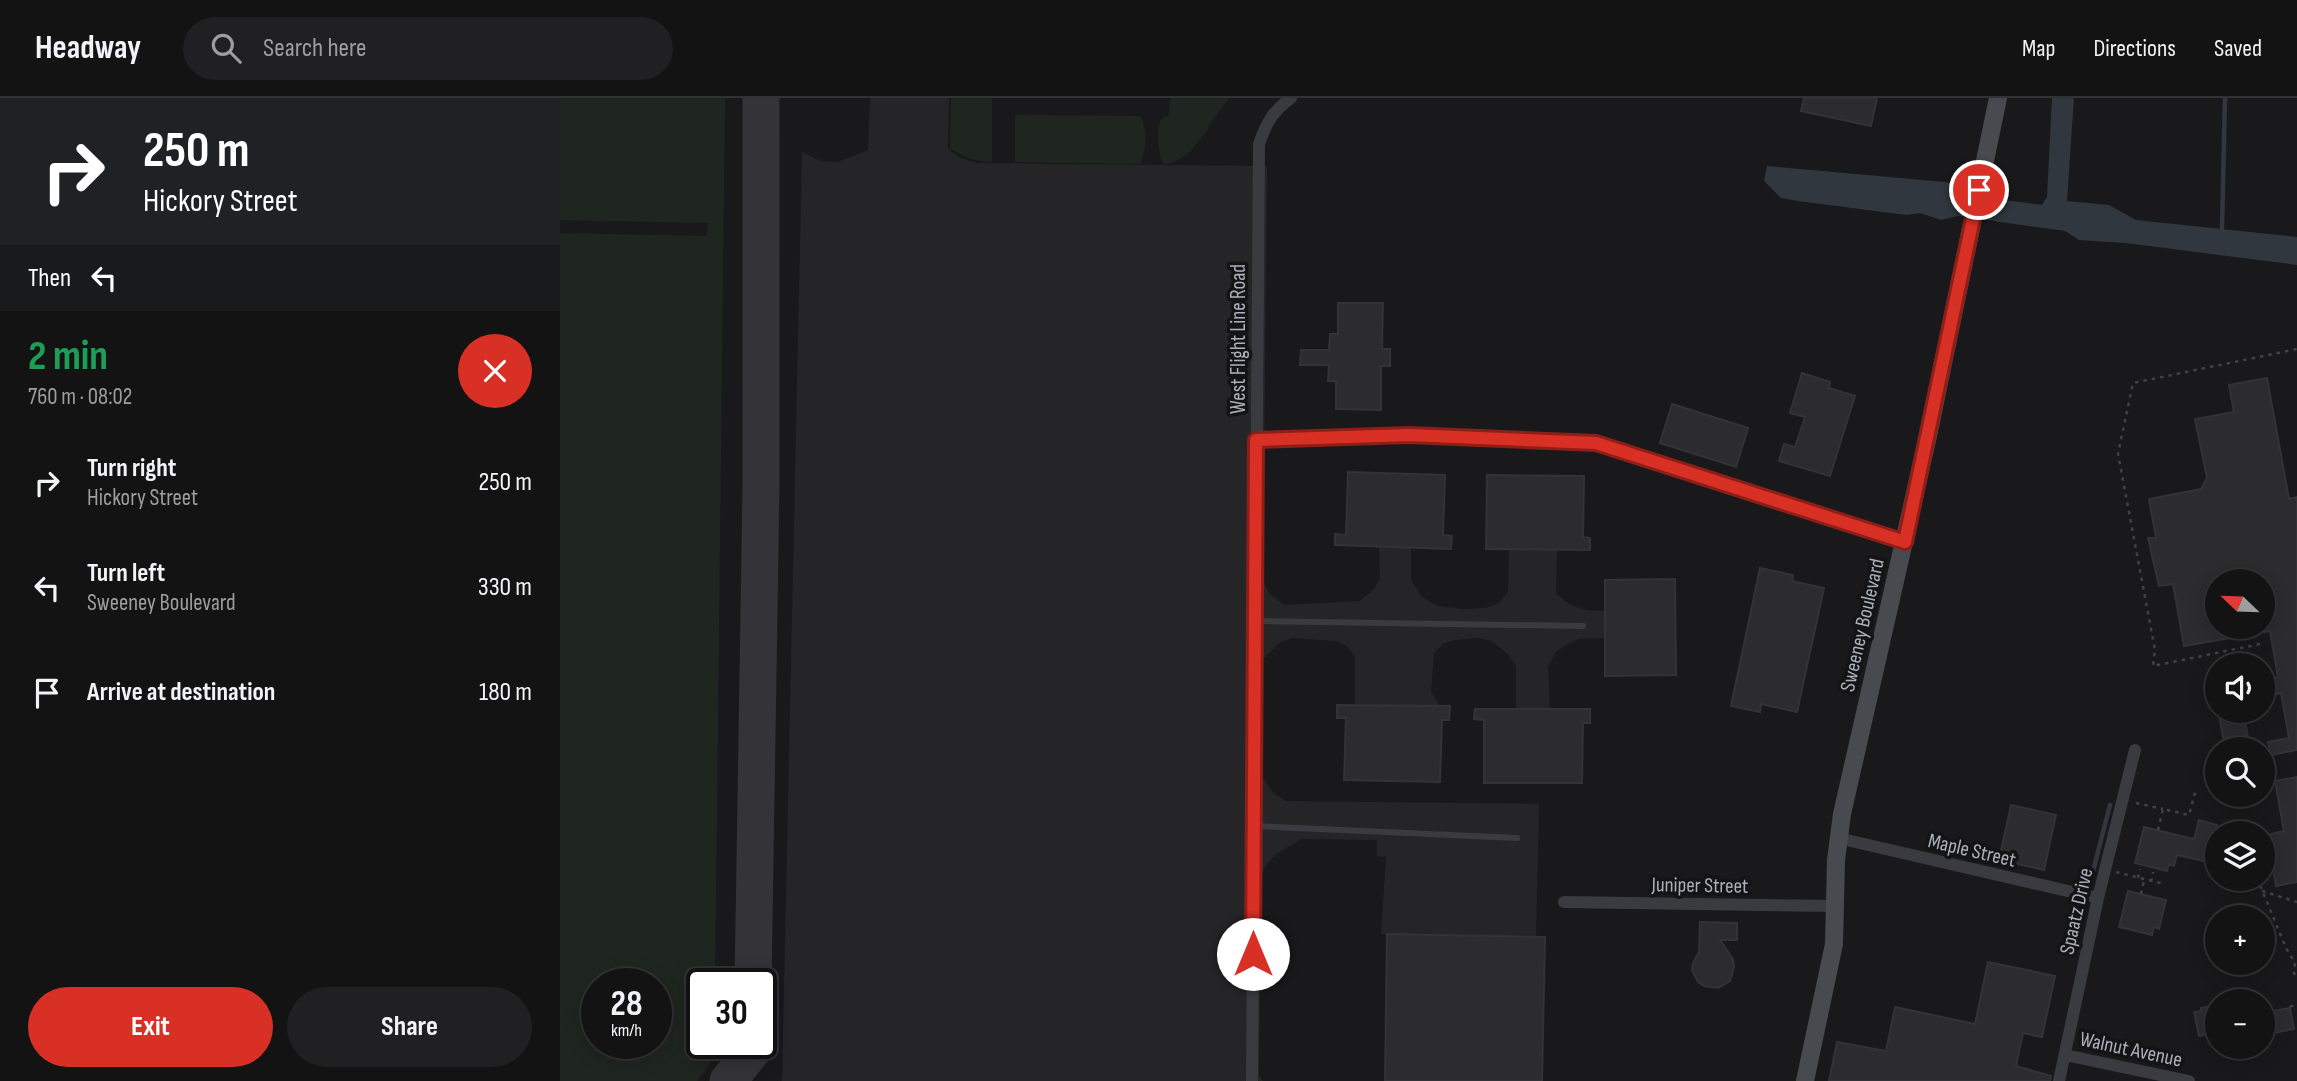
<!DOCTYPE html>
<meta charset="utf-8">
<style>
:root{--surface:#131314;--page:#202022;--text:#f1f3f6;--muted:#9d9ea0;--line:#323234;--accent:#d93025}
body{margin:0;font-family:"Sofia Sans Condensed",sans-serif;background:var(--page);color:var(--text);height:100vh;display:flex;flex-direction:column;font-size:26px;white-space:nowrap}
*{box-sizing:border-box;margin:0}
p{font-size:23px;color:var(--muted)}
.icon{flex:none;width:38px;height:38px;fill:none;stroke:currentColor;stroke-width:2;stroke-linecap:round;stroke-linejoin:round}
.map{position:relative;flex:1;overflow:hidden}
.side{display:flex;flex-direction:column;background:var(--surface);width:560px}
.side>*{flex:none}
.hud{background:#202124;color:#fff;overflow:hidden}
.needle{width:46px;rotate:293deg}
.tools{position:absolute;left:1645px;top:471px;display:grid;gap:14px}
.tools a{display:grid;place-items:center;width:70px;height:70px;border-radius:50%;background:var(--surface);box-shadow:0 4px 18px #0003,0 0 0 2px var(--line);font-size:35px}
.speed{position:absolute;left:21px;top:870px;display:flex;gap:14px;font-size:35px;font-weight:700;text-align:center}
.speed>*{display:grid;place-content:center;width:91px;height:91px;border-radius:50%;background:var(--surface);box-shadow:0 4px 18px #0003,0 0 0 2px var(--line);line-height:1}
.speed small{font-size:18px;font-weight:400}
.speed .limit{border:4px solid #111;border-radius:10px;background:#fff;color:#111}
.pin{position:absolute;display:grid;place-items:center;width:60px;height:60px;color:#fff;margin:-30px;border:4px solid #fff;border-radius:50%;box-shadow:0 2px 7px #0007}
.me{position:absolute;width:77px;margin:-38px;rotate:0deg;stroke-linejoin:round;filter:drop-shadow(0 0 5px #0008)}
.turn{display:flex;align-items:center;gap:24px;height:147px;padding:0 28px;font-size:32px}
.turn .icon{width:91px;height:91px;stroke-width:2.5}
.turn b{display:block;font-size:49px;line-height:60px}
.then{display:flex;align-items:center;height:66px;padding:0 28px;background:#0003;gap:14px;font-size:26px}
.round{display:grid;place-items:center;flex:none;width:74px;height:74px;border-radius:37px;background:var(--page)}
.summary{display:flex;align-items:center;justify-content:space-between;height:119px;padding:0 28px}
h1{font-size:42px;font-weight:700;line-height:52px;color:#1e9e55}
.cta{display:flex;gap:14px;margin-top:auto;padding:14px 28px}
.cta a{flex:1;height:80px;border-radius:42px;background:var(--accent);color:#fff;font-size:28px;font-weight:700;line-height:80px;text-align:center}
.cta a+a{background:var(--page);color:var(--text)}
ul{padding:0;list-style:none}
li{display:flex;align-items:center;gap:21px;height:105px;padding:0 28px}
li div{flex:1}
li b{display:block;font-size:26px}
li em{font-style:normal}
header{display:flex;align-items:center;gap:42px;box-sizing:border-box;height:98px;padding:0 35px;background:var(--surface);border-bottom:2px solid var(--line)}
header strong{font-size:33px}
nav{display:flex;gap:38px;margin-inline-start:auto;font-size:24px}
.search{width:490px;height:63px;background:var(--page);display:flex;align-items:center;gap:18px;box-sizing:border-box;padding:0 24px;border-radius:38px;color:var(--muted);font-size:26px}
main{display:flex;flex:1;min-height:0}
.map>svg:first-child{display:block}
.built{fill:#252528}
.green{fill:#1f2620;fill-rule:evenodd}
.water{fill:#30373e}
.lines{fill:none;stroke-linecap:round;stroke-linejoin:round}
.stream{stroke:#30373e;stroke-width:4.5}
.taxiway{stroke:#343438;stroke-width:37}
.building{fill:#2c2c2f;stroke:#333337;stroke-width:2;fill-rule:evenodd}
.path{stroke:#404247;stroke-width:2.5;stroke-dasharray:3.5 5;stroke-linecap:butt}
.lane{stroke:#3a3b40;stroke-width:6}
.street{stroke:#3a3b40;stroke-width:12}
.secondary{stroke:#484a50;stroke-width:18}
.route-casing{stroke:#8d1f18;stroke-width:18}
.route{stroke:#d93025;stroke-width:12}
.labels{text-anchor:middle;stroke-width:7;stroke-linejoin:round;paint-order:stroke}
.street-label{font-size:21px;fill:#acb0ba;stroke:#141416}
</style>
<header>
<strong>Headway</strong>
<div class="search"><svg class="icon" aria-label="search" viewBox="0 0 24 24"><circle cx="10" cy="10" r="6"/><path d="M15 15l6 6"/></svg>Search here</div>
<nav><a>Map</a><a>Directions</a><a>Saved</a></nav>
</header>
<main>
<section class="side">
<div class="hud">
<div class="turn"><svg class="icon" aria-label="right" viewBox="0 0 24 24"><path d="M7 20v-9h11M14 6l5 5-5 5"/></svg><div><b>250 m</b>Hickory Street</div></div>
<div class="then">Then<svg class="icon" aria-label="left" viewBox="0 0 24 24"><path d="M17 20v-9H6M10 6l-5 5 5 5"/></svg></div>
</div>
<div class="summary"><div><h1>2 min</h1><p>760 m · 08:02</p></div><a class="round" style="background:#d93025;color:#fff"><svg class="icon" aria-label="close" viewBox="0 0 24 24"><path d="M6 6l12 12M18 6L6 18"/></svg></a></div>
<ul>
<li><svg class="icon" aria-label="right" viewBox="0 0 24 24"><path d="M7 20v-9h11M14 6l5 5-5 5"/></svg><div><b>Turn right</b><p>Hickory Street</p></div><em>250 m</em></li>
<li><svg class="icon" aria-label="left" viewBox="0 0 24 24"><path d="M17 20v-9H6M10 6l-5 5 5 5"/></svg><div><b>Turn left</b><p>Sweeney Boulevard</p></div><em>330 m</em></li>
<li><svg class="icon" aria-label="arrive" viewBox="0 0 24 24"><path d="M6 21V4h12l-3 4 3 4H6"/></svg><div><b>Arrive at destination</b></div><em>180 m</em></li>
</ul>
<div class="cta"><a>Exit</a><a>Share</a></div>
</section>
<div class="map">
<svg width="1737" height="983" viewBox="0 0 1737 983">
<rect width="100%" height="100%" fill="#19191b"/>
<path class="built" d="M 310,0 L 389,0 L 388,51 L 399,59 L 417,65 L 707,68 L 703,484 L 709,495 L 724,507 L 800,503 L 813,492 L 820,481 L 819,449 L 851,450 L 851,482 L 862,499 L 878,508 L 902,511 L 925,510 L 939,505 L 948,494 L 949,451 L 997,451 L 996,496 L 1011,507 L 1026,512 L 1045,513 L 1045,540 L 1019,541 L 1006,547 L 995,555 L 988,569 L 990,611 L 956,611 L 956,568 L 947,555 L 931,543 L 917,540 L 895,542 L 883,546 L 874,555 L 871,594 L 880,608 L 795,607 L 795,559 L 787,548 L 776,543 L 731,540 L 719,545 L 702,562 L 699,674 L 714,696 L 727,703 L 979,706 L 976,839 L 821,836 L 826,759 L 817,758 L 817,742 L 741,741 L 715,757 L 706,767 L 701,778 L 699,978 L 703,983 L 222,983 L 242,54 L 261,63 L 277,64 L 308,52 Z"/>
<path class="green" d="M 0,0 L 165,0 L 155,885 L 142,886 L 142,945 L 155,945 C 155,962 147,970 137,983 L 0,983 L 0,135 L 147,138 L 148,125 L 0,122 ZM 37,886 L 96,886 L 96,945 L 37,945 Z
M 391,0 L 432,0 L 432,64 C 416,64 403,59 390,50 Z
M 610,0 L 670,0 C 649,20 638,63 604,66 C 598,58 596,33 600,24 C 602,19 604,19 609,17 Z
M 455,17 L 577,18 L 582,20 C 587,36 587,50 580,66 L 455,64 Z"/>
<path class="water" d="M 1492,0 L 1514,0 L 1507,103 L 1549,107 L 1576,122 L 1737,139 L 1737,167 L 1566,145 L 1519,142 L 1505,133 L 1398,118 L 1381,122 L 1360,115 L 1346,117 L 1238,103 L 1221,100 L 1204,83 L 1207,68 L 1396,85 L 1402,96 L 1482,107 L 1487,99 Z"/>
<g class="lines">
<path class="stream" d="M 1662,131 L 1665,0
M 1532,777 L 1550,707"/>
<path class="taxiway" d="M 193,886 L 201,388 L 201,0
M 168,983 L 193,952"/>
</g>
<path class="building" d="M 1244,0 L 1317,0 L 1311,28 L 1241,13 Z
M 778,205 L 823,205 L 822,251 L 830,251 L 830,268 L 821,268 L 821,312 L 776,311 L 776,283 L 768,283 L 769,267 L 740,267 L 741,252 L 769,252 L 770,236 L 778,236 Z
M 1242,275 L 1270,284 L 1269,290 L 1295,298 L 1270,378 L 1219,363 L 1224,346 L 1235,349 L 1245,319 L 1230,315 Z
M 1707,280 L 1729,401 L 1737,399 L 1737,652 L 1711,657 L 1708,644 L 1729,640 L 1721,595 L 1703,599 L 1703,582 L 1718,579 L 1710,533 L 1624,548 L 1613,486 L 1599,488 L 1588,440 L 1596,440 L 1589,401 L 1641,391 L 1647,380 L 1635,321 L 1674,314 L 1669,287 ZM 1657,483 L 1703,483 L 1703,528 L 1657,528 Z
M 1112,306 L 1188,330 L 1176,369 L 1100,345 Z
M 788,374 L 885,377 L 883,437 L 892,438 L 891,451 L 775,447 L 775,436 L 786,437 Z
M 927,377 L 1024,378 L 1023,439 L 1030,440 L 1030,452 L 926,451 Z
M 1200,470 L 1233,477 L 1232,483 L 1264,490 L 1237,614 L 1201,606 L 1200,614 L 1171,608 Z
M 1115,481 L 1116,577 L 1045,578 L 1045,482 Z
M 777,607 L 890,608 L 889,622 L 882,622 L 880,684 L 784,682 L 786,620 L 777,620 Z
M 915,611 L 1030,611 L 1030,625 L 1023,625 L 1022,685 L 924,685 L 924,622 L 914,621 Z
M 1658,612 L 1683,612 L 1688,640 L 1664,644 Z
M 1737,679 L 1737,784 L 1716,788 L 1707,737 L 1724,733 L 1715,683 Z
M 1451,707 L 1496,717 L 1484,772 L 1439,762 Z
M 1639,722 L 1657,727 L 1657,766 L 1617,757 L 1614,768 L 1609,766 L 1607,773 L 1575,765 L 1584,729 L 1634,741 Z
M 1568,793 L 1606,802 L 1599,831 L 1594,829 L 1592,837 L 1559,829 Z
M 1140,824 L 1177,825 L 1177,842 L 1160,842 L 1173,861 L 1174,869 L 1170,883 L 1158,890 L 1144,888 L 1138,884 L 1132,872 L 1133,865 L 1139,854 Z
M 827,836 L 985,839 L 982,983 L 825,983 Z
M 1428,864 L 1495,878 L 1482,939 L 1463,935 L 1456,968 L 1491,978 L 1490,983 L 1269,983 L 1277,944 L 1326,953 L 1335,909 L 1415,926 Z
M 1657,907 L 1657,934 L 1639,938 L 1634,914 L 1641,913 L 1641,910 Z
M 1730,910 L 1734,931 L 1703,937 L 1703,915 Z"/>
<g class="lines">
<path class="path" d="M 1700,546 L 1593,568 L 1595,552 L 1558,356 L 1573,285 L 1737,251
M 1576,705 L 1603,711
M 1598,732 L 1603,711 L 1629,717 L 1636,691
M 1556,774 L 1604,786
M 1578,780 L 1580,771
M 1697,780 L 1726,850 L 1735,865 L 1734,875 L 1737,881
M 1591,784 L 1593,774
M 1702,793 L 1737,804
M 1581,796 L 1584,782
M 1730,909 L 1737,905"/>
<path class="lane" d="M 695,523 L 1023,528
M 694,728 L 957,740"/>
<path class="street" d="M 696,342 L 849,337 L 1036,345 L 1344,444
M 1278,740 L 1538,800
M 1004,804 L 1275,808
M 1505,957 L 1629,983
M 692,983 L 699,46 C 706,25 713,13 731,0
M 1499,983 L 1538,800 L 1575,652"/>
<path class="secondary" d="M 1245,983 L 1274,846 L 1276,762 L 1282,716 L 1368,338 L 1438,0"/>
</g>
<g class="lines">
<defs>
<path id="route" d="M 693,856 L 696,342 L 849,337 L 1036,345 L 1345,444 L 1419,92"/>
</defs>
<use href="#route" class="route-casing"/>
<use href="#route" class="route"/>
</g>
<g class="labels">
<g class="street-label">
<text transform="translate(678 241) rotate(-90)" y="7">West Flight Line Road</text>
<text transform="translate(1302 527) rotate(-77)" y="7">Sweeney Boulevard</text>
<text transform="translate(1412 752) rotate(13)" y="7">Maple Street</text>
<text transform="translate(1140 787) rotate(1)" y="7">Juniper Street</text>
<text transform="translate(1516 813) rotate(-77)" y="7">Spaatz Drive</text>
<text transform="translate(1571 951) rotate(12)" y="7">Walnut Avenue</text>
</g>
</g>
</svg>
<div class="tools">
<a><svg class="needle" viewBox="-14 -14 28 28"><path d="M0-13l5 13h-10z" fill="#e53935"/><path d="M0 13l5-13h-10z" fill="#9d9ea0"/></svg></a>
<a><svg class="icon" aria-label="sound" viewBox="0 0 24 24"><path d="M4 9h4l5-4v14l-5-4H4zM17 9q2 3 0 6"/></svg></a>
<a><svg class="icon" aria-label="search" viewBox="0 0 24 24"><circle cx="10" cy="10" r="6"/><path d="M15 15l6 6"/></svg></a>
<a><svg class="icon" aria-label="layers" viewBox="0 0 24 24"><path d="M12 4l9 5-9 5-9-5zM3 14l9 5 9-5"/></svg></a>
<a>+</a>
<a>−</a>
</div>
<div class="speed"><div>28<small>km/h</small></div><div class="limit">30</div></div>
<div class="pin" style="left:1419px;top:92px;background:#d93025"><svg class="icon" aria-label="arrive" viewBox="0 0 24 24"><path d="M6 21V4h12l-3 4 3 4H6"/></svg></div>
<svg class="me" style="left:693px;top:856px" viewBox="-20 -20 40 40"><circle r="19" fill="#fff"/><path d="M0-13L10 11 0 6-10 11z" fill="#d93025"/></svg>
</div>
</main>
